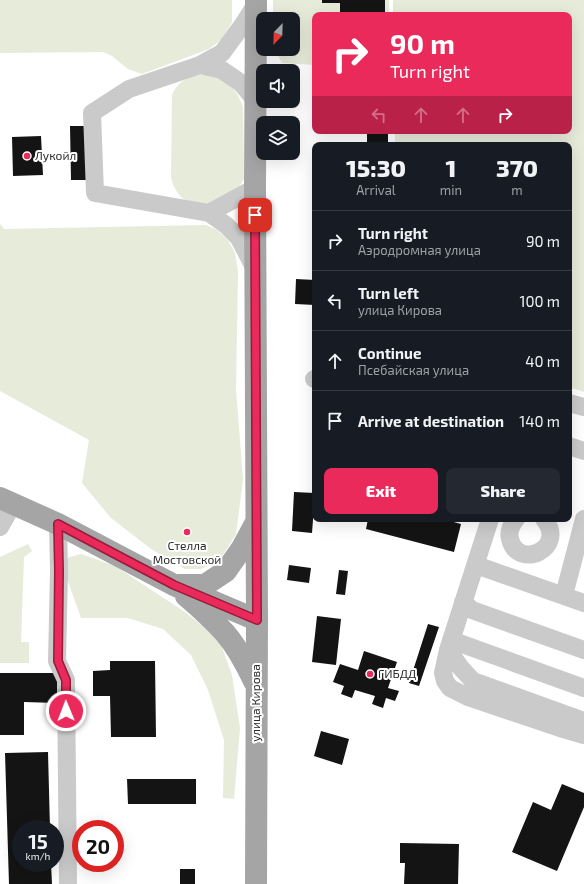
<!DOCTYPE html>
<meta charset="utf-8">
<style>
:root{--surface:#171b24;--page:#242831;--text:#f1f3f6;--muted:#9ea1a6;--line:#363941;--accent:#e92a5b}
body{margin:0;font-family:"Exo 2",sans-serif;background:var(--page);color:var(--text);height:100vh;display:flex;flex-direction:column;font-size:15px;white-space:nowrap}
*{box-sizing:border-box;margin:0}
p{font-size:13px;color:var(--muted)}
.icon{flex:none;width:22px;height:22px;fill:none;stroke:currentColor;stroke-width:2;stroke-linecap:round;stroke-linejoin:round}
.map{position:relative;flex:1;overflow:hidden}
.side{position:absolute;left:312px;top:142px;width:260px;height:380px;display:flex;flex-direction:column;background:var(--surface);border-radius:8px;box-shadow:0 4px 16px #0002}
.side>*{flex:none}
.guide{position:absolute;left:312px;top:12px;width:260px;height:122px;border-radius:8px;box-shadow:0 4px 16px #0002;background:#e92a5b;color:#fff;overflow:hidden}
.needle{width:26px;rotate:203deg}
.fabs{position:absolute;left:256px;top:12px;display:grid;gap:8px}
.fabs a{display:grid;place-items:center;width:44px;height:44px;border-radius:8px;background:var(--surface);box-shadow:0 4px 16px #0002;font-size:20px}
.speed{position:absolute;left:12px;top:820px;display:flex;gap:8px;font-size:20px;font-weight:700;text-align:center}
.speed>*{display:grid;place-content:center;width:52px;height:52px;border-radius:50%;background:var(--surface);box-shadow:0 4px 16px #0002;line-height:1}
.speed small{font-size:10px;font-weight:400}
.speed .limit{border:6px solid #d22;background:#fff;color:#111}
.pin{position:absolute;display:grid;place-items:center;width:34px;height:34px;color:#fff;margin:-17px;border-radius:8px;box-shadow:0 2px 6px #0006}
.me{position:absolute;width:44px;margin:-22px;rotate:359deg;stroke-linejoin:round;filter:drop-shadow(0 0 3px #0008)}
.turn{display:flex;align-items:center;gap:14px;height:84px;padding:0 12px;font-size:18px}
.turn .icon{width:52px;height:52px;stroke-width:2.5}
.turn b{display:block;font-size:28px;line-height:34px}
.lanes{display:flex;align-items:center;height:38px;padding:0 12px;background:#0003;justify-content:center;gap:20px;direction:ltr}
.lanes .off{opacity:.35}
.eta{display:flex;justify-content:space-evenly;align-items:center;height:68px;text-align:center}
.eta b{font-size:24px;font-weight:800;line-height:28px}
.primary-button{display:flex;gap:8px;margin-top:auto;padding:8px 12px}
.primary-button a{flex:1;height:46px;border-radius:8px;background:var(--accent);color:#fff;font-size:16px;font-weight:800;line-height:46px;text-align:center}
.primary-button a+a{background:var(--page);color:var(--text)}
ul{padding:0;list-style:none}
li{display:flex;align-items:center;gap:12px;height:60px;padding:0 12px;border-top:1px solid var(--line)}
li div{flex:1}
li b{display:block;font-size:15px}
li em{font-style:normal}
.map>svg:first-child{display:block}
.green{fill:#e6ebda}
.building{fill:#141414}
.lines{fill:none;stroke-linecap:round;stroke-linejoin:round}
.minor{stroke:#cacaca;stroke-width:18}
.major{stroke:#a5a5a5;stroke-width:22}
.route-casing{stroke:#971b3b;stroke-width:10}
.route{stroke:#e92a5b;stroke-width:7}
.poi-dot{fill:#e92a5b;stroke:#fff;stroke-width:1.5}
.labels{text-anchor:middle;stroke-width:4;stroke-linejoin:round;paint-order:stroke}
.poi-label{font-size:12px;fill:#2d2d2d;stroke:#fff;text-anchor:start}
.street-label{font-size:12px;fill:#2d2d2d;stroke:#fff}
</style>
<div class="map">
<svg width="584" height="884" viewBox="0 0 584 884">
<rect width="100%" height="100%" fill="#fff"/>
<path class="green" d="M 0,0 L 232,0 L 232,22 L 222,39 L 209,49 L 142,74 L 128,69 L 112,56 L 103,52 L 0,53 Z
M 273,0 L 389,0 L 389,15 L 315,15 L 315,65 L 282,63 L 277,54 L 276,49 L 293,49 L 293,19 L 273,19 Z
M 393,0 L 584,0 L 584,392 L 569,387 L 569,145 L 395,145 L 395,131 L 569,131 L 569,15 L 393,15 Z
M 197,75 C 220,73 236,85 243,107 L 244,179 L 239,187 L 205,205 L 187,202 L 179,195 L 173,185 L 171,177 L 172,95 C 177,83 184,79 197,75 Z
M 0,224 L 4,229 L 206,225 L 217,230 L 228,240 L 235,253 L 238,272 L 236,389 L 243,480 L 236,534 L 220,560 L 201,569 L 185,569 L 151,549 L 111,518 L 82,483 L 89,440 L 0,391 Z
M 28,544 L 32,551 L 24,557 L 21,642 L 29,642 L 29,663 L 0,663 L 0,557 Z
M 81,554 L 115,566 L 185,612 L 219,639 L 232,675 L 240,728 L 234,799 L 223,798 L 224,740 L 208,690 L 191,655 L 163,629 L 128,618 L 81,618 L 64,570 L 67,558 Z"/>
<path class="building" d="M 322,0 L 385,0 L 385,15 L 340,15 L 340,3 L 322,3 Z
M 70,126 L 86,126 L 88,180 L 71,180 Z
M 367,133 L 388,133 L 388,145 L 367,145 Z
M 41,136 L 43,175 L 13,176 L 12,137 Z
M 296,279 L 315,280 L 315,305 L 295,304 Z
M 294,492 L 315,493 L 312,533 L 292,531 Z
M 368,519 L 443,519 L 461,524 L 454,552 L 366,529 Z
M 289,565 L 311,568 L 309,583 L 287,580 Z
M 339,570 L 348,571 L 345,595 L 336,594 Z
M 317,616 L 341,619 L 336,665 L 312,662 Z
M 428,624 L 439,627 L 419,686 L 409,683 Z
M 364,651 L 397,662 L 388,688 L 399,691 L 395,701 L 386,698 L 383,708 L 372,704 L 375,696 L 355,690 L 352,698 L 341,694 L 344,686 L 333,682 L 340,664 L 358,670 Z
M 110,661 L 155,661 L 156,737 L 111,737 L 110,696 L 93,696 L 93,671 L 110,670 Z
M 0,673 L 57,673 L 57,703 L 24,702 L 24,735 L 0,735 Z
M 321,731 L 349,739 L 342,765 L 314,756 Z
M 48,752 L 50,829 L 21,829 L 21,863 L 51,863 L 52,884 L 9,884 L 5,753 Z
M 127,779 L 196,779 L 196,804 L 128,804 Z
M 562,784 L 584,793 L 584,807 L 557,871 L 512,852 L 533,802 L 551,810 Z
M 400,843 L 459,844 L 458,884 L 404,884 L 405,863 L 400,863 Z
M 180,869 L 195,869 L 195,884 L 180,884 Z"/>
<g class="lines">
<path class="minor" d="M 200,65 L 222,70 L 241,83 L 255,100
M 255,188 L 209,213 L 95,193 L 92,113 L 129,89 L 200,65 L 222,53 L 244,23 L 256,4
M 209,213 L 226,225 L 239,238 L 255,269
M 314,379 L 315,379
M 569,403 L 584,407
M 569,446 L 584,451
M 490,519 L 448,650 L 443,673 L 445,681 L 450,688 L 468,697 L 560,728 L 584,735
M 516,519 C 511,525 508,531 510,539 C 518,571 568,548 544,519
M 58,524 L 59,571 L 57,661 L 66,680 L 68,884
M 0,527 L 13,504
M 476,565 L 584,603
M 564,595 L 584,519
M 463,602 L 472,610 L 584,650
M 451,640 L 584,688
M 448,650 L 461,668 L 473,681 L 584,721"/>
<path class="major" d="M 256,0 L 255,188 L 257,620 L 256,884
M 0,498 L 58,524 L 174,585 L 257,620
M 179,585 L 205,585 L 226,571 L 242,548 L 255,524
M 186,596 C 200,608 213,620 225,633 C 237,647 246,664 254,681"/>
</g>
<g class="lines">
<defs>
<path id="route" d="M 66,711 L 66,680 L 58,661 L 59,571 L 58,524 L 174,585 L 257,620 L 255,215"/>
</defs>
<use href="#route" class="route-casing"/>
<use href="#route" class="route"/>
</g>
<g class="poi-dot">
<circle cx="27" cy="156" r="4"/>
<circle cx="187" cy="532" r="4"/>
<circle cx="370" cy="674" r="4"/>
</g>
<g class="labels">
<g class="poi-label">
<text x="35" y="160">Лукойл</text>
<text x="187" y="550" text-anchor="middle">Стелла<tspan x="187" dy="14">Мостовской</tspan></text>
<text x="378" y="678">ГИБДД</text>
</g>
<g class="street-label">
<text transform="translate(256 703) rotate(-90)" y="4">улица Кирова</text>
</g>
</g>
</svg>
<div class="fabs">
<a><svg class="needle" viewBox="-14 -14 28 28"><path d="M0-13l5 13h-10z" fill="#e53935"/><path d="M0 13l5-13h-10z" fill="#9ea1a6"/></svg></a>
<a><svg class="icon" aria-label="sound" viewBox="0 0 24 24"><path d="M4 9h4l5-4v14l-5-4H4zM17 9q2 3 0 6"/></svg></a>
<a><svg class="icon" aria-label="layers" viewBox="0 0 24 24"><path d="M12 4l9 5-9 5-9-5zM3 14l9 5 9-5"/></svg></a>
</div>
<div class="speed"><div>15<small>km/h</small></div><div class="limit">20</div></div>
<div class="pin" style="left:255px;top:215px;background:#d93025"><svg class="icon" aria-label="arrive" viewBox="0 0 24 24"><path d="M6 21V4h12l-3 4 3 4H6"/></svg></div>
<svg class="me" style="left:66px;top:711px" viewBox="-20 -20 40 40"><circle r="17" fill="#e92a5b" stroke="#fff" stroke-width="3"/><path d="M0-11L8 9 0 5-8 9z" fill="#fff"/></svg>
<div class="guide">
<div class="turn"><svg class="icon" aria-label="right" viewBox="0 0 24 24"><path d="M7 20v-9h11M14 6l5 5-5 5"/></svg><div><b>90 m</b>Turn right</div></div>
<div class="lanes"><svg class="icon off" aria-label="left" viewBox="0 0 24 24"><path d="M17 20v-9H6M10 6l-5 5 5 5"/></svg><svg class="icon off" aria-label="ahead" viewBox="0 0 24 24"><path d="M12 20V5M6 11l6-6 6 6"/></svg><svg class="icon off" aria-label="ahead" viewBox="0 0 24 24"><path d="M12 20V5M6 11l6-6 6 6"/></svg><svg class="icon" aria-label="right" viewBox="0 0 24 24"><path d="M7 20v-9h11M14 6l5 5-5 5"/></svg></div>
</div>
<section class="side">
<div class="eta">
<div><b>15:30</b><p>Arrival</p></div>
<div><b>1</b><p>min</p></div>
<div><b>370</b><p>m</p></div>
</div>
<ul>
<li><svg class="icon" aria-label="right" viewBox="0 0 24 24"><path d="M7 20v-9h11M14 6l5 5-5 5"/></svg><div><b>Turn right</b><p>Аэродромная улица</p></div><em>90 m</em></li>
<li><svg class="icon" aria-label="left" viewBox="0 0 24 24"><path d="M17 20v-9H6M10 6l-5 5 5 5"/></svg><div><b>Turn left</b><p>улица Кирова</p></div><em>100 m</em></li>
<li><svg class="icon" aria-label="ahead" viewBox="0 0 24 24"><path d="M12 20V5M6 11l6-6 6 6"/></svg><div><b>Continue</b><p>Псебайская улица</p></div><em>40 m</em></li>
<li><svg class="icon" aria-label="arrive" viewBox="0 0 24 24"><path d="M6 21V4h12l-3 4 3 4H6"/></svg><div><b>Arrive at destination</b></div><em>140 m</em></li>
</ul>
<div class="primary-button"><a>Exit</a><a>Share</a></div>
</section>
</div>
